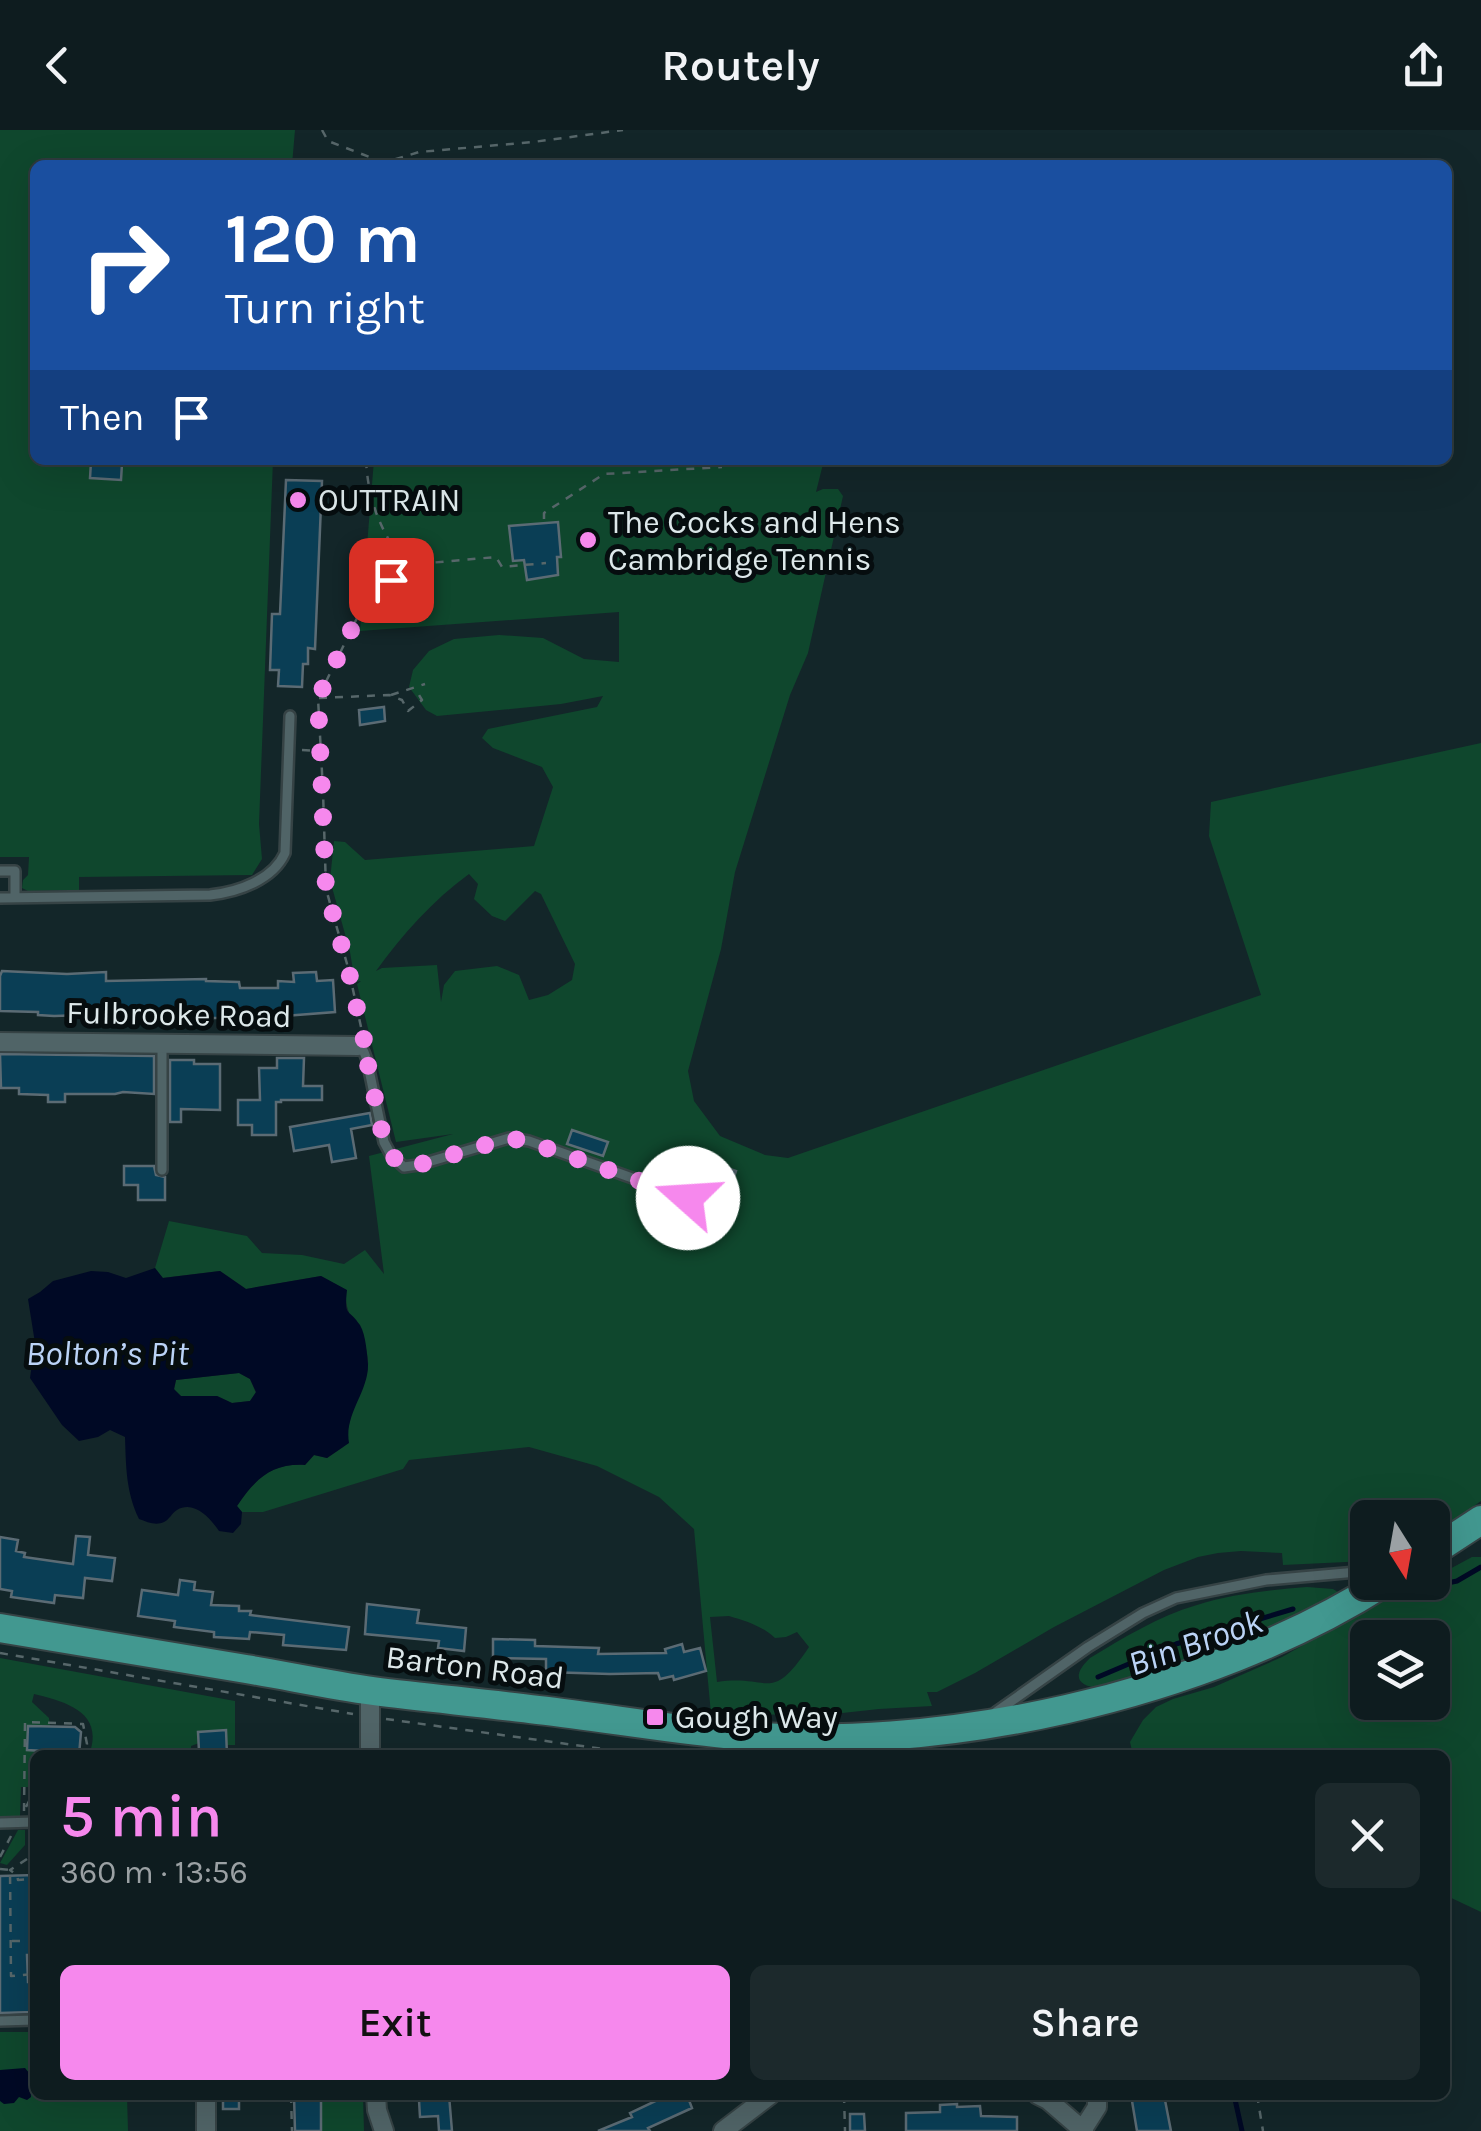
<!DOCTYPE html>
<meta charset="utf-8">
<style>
:root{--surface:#0e1c1f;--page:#1c292c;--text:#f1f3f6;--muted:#9ba1a4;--line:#2e3a3d;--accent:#f688ed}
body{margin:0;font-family:Karla,sans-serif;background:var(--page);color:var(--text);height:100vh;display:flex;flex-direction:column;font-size:38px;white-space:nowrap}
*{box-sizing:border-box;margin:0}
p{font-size:32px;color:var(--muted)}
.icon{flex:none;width:55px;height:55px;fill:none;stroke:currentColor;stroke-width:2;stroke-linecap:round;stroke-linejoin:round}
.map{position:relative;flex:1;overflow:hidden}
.panel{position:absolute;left:30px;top:1620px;width:1420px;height:350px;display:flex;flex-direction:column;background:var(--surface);border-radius:15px;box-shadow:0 10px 40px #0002,0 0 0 2px var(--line)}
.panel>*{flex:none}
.banner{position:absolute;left:30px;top:30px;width:1422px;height:305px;border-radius:15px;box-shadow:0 10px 40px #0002,0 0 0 2px var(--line);background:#1a4fa0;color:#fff;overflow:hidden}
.needle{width:65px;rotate:169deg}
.buttons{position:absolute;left:1350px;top:1370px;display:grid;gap:20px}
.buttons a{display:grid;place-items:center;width:100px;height:100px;border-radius:15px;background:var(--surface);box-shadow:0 10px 40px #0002,0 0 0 2px var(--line);font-size:50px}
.pin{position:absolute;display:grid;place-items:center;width:85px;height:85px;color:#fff;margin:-42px;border-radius:20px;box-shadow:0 5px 15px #0006}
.me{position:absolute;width:110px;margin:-55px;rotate:289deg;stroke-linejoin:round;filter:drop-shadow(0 0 8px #0008)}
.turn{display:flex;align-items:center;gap:35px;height:210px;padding:0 30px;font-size:45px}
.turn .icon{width:130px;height:130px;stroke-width:2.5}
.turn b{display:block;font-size:70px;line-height:85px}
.then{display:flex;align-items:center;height:95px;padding:0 30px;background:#0003;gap:20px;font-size:38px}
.round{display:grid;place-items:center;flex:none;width:105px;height:105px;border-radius:15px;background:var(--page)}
.headline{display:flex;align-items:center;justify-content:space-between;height:170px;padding:0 30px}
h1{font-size:60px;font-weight:600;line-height:75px;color:var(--accent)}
.primary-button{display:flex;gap:20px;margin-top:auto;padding:20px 30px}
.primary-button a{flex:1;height:115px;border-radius:15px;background:var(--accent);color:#111;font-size:40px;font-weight:600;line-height:115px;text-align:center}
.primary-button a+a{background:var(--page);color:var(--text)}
header{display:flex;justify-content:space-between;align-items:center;height:130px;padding:0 30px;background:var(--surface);font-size:45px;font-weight:600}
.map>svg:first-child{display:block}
.green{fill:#0f472d;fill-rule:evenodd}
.water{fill:#000925;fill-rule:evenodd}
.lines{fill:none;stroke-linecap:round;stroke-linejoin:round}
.stream{stroke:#000925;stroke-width:5}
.building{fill:#0a3e55;stroke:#5b6b74;stroke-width:2.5}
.service-casing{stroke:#364345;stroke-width:14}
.minor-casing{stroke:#364345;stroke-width:22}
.primary-casing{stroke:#364345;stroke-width:32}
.path{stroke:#57676a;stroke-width:2.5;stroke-dasharray:8 8;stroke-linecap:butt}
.service{stroke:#506467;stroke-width:9}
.minor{stroke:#506467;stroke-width:18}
.primary{stroke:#429890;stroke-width:28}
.route{stroke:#f688ed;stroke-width:18;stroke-dasharray:0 32.4}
.poi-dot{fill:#f688ed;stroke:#060d0f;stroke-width:4}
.labels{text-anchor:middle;stroke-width:10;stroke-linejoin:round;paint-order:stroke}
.poi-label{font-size:32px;fill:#dde8ea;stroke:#060d0f;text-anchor:start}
.street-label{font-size:32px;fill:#dde8ea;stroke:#060d0f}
.water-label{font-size:35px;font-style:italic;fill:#bbd3f6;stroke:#060d0f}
</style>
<header><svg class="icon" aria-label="back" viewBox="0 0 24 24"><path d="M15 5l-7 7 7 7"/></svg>Routely<svg class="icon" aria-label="share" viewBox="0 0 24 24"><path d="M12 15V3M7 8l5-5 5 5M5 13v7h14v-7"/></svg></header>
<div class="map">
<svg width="1481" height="2001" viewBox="0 0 1481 2001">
<rect width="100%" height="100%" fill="#132629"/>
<path class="green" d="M 0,0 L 295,0 L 292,35 L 35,35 L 35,330 L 273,330 L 259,694 L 262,729 L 252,745 L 79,747 L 79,760 L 28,761 L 22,758 L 23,750 L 28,745 L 29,727 L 0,727 Z
M 374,330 L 824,330 L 816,362 L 823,359 L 838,359 L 843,366 L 808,523 L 790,565 L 735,742 L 721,819 L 688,941 L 694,971 L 720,1006 L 765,1025 L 788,1028 L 1261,865 L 1209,706 L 1211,672 L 1481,613 L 1481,1371 L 1450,1393 L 1446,1403 L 1433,1413 L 1432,1388 L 1368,1388 L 1367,1431 L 1283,1435 L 1282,1423 L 1241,1421 L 1218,1423 L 1198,1427 L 1164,1440 L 1054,1497 L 975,1543 L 937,1562 L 927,1562 L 932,1576 L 879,1579 L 824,1585 L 711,1584 L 694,1399 L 659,1367 L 597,1336 L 529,1317 L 409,1330 L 403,1339 L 263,1382 L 242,1382 L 237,1376 C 255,1349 271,1333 305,1335 L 314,1325 L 327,1328 L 343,1317 C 347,1305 349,1292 353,1279 C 361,1257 373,1245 366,1219 C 359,1195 344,1187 346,1160 L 321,1146 L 246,1159 L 220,1141 L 162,1148 L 155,1138 L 169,1091 L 247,1106 L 262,1123 L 302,1125 L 344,1134 L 365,1120 L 384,1144 L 369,1026 L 453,1004 L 396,1012 L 357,854 L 361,851 L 355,852 L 350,822 L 330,750 L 334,711 L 345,712 L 365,730 L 534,716 L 553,657 L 542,637 L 493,618 L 482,608 L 488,599 L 597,577 L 603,566 L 561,574 L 437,586 L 426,580 L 409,557 L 413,540 L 429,521 L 454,509 L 499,505 L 543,508 L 584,529 L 619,532 L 619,482 L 360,501 ZM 469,744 L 478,754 L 474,769 L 492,786 L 505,791 L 535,761 L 541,764 L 575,834 L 572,850 L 548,865 L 529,870 L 519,845 L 497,836 L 455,841 L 444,855 L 441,872 L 437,835 L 382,838 L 376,841 C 402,805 433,770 469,744 ZM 729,1486 C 746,1491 762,1496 775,1508 L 786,1507 L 797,1502 L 809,1517 C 770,1575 771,1544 717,1552 L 710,1487 Z
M 239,1243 L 250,1249 L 256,1263 L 250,1271 L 232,1273 L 217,1266 L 181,1266 L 174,1260 L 176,1250 Z
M 1472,1427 L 1481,1427 L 1481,1782 L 1445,1765 L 1445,1625 L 1133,1625 L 1130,1612 L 1143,1590 L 1156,1577 L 1173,1569 L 1214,1557 L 1282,1527 L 1410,1455 L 1418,1453 L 1432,1452 L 1433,1448 ZM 1368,1508 L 1432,1508 L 1432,1572 L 1368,1572 Z
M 1307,1457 L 1333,1459 L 1341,1464 L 1223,1523 L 1099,1558 C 1076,1556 1072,1545 1090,1528 C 1123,1508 1159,1486 1197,1475 C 1232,1464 1270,1460 1307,1457 Z
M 0,1528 L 235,1571 L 235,1615 L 226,1615 L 225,1600 L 199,1601 L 199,1613 L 191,1616 L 191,1625 L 89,1625 C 105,1582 66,1572 34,1564 L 32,1572 L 49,1588 L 50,1596 L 28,1597 L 44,1621 L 43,1625 L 35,1625 L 35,1657 L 21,1657 L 20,1686 L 0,1687 Z
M 18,1700 L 25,1700 L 25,1715 L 7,1735 L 0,1733 Z
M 0,1902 L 35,1902 L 35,1965 L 127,1965 L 128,2001 L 0,2001 Z
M 321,1965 L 363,1965 L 364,2001 L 321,2001 Z"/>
<path class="water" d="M 155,1138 L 163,1148 L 220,1141 L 246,1159 L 321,1146 L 347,1160 C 344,1188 348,1177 360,1195 C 366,1205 367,1224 368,1235 C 368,1263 344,1284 349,1313 L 327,1328 L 314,1325 L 305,1335 C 272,1333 255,1349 237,1376 L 242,1382 L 241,1394 L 233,1403 L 219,1401 C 210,1388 194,1370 177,1380 C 172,1383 169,1390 164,1392 C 156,1396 147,1392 139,1389 C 126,1362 126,1337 125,1307 L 110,1300 L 98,1307 L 79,1311 L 62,1295 L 30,1248 L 35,1213 L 28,1169 L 40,1162 L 53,1151 L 91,1141 L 108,1142 L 126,1148 ZM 239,1243 L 250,1249 L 256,1262 L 250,1271 L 232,1273 L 217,1266 L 181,1266 L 174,1259 L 176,1250 Z
M 25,1938 L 30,1944 L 31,1967 L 27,1970 L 19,1967 L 14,1973 L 4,1974 L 0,1971 L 0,1940 Z"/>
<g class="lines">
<path class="stream" d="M 1415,1460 L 1457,1451 L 1481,1437
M 1098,1547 L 1176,1514 L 1293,1479
M 957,1625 L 959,1624
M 1234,1965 L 1242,2001"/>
</g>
<path class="building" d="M 91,332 L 122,334 L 121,350 L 90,348 Z
M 286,350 L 322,351 L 315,519 L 308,518 L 308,534 L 303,534 L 302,557 L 278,556 L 279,540 L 270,540 L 272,484 L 280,484 Z
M 558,392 L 561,427 L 557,427 L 558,445 L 527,450 L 524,430 L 513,431 L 509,396 Z
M 384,577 L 385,591 L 360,595 L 359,580 Z
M 2,841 L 67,844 L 106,842 L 106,851 L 206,849 L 206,851 L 239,852 L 240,858 L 278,858 L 278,851 L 294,852 L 293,843 L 316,842 L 317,851 L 333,850 L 335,882 L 284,886 L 260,887 L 260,884 L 225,885 L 225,888 L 209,888 L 115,886 L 115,884 L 54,886 L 38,885 L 38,882 L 0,881 L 0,846 Z
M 0,924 L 154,926 L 154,964 L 123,962 L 115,964 L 65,964 L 65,972 L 48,972 L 48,965 L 19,964 L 19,958 L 1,958 Z
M 277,928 L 304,928 L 303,956 L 322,956 L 322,970 L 281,970 L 281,972 L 276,972 L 276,1005 L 252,1005 L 252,995 L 238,995 L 238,970 L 260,970 L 259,938 L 277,938 Z
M 170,930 L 194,930 L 194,934 L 220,934 L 220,980 L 181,979 L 181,992 L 170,992 Z
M 370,983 L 372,995 L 351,999 L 356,1028 L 332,1032 L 329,1015 L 294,1021 L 290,997 Z
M 572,1000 L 608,1012 L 603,1026 L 567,1014 Z
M 699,1033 L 714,1038 L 716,1034 L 736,1041 L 718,1095 L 698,1088 L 707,1061 L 691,1056 Z
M 124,1036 L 154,1036 L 156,1045 L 165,1047 L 165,1070 L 138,1070 L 138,1055 L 124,1055 Z
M 76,1406 L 90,1407 L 88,1425 L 115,1428 L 112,1451 L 85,1448 L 83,1468 L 55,1465 L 54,1473 L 11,1467 L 12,1461 L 0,1459 L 0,1407 L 18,1410 L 16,1421 L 25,1423 L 24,1427 L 73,1434 Z
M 180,1450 L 195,1452 L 194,1460 L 213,1462 L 211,1475 L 239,1476 L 239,1481 L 251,1481 L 250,1485 L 349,1497 L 346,1520 L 283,1515 L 284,1505 L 250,1502 L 249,1509 L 214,1507 L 214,1502 L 174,1497 L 175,1491 L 138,1486 L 142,1460 L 178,1465 Z
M 367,1474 L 419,1480 L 417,1493 L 466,1498 L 464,1521 L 438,1518 L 439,1511 L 365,1504 Z
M 493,1509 L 535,1510 L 535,1516 L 599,1518 L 598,1524 L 666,1523 L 665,1519 L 682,1514 L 684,1522 L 700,1518 L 706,1541 L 674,1550 L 673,1546 L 660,1549 L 658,1543 L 610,1544 L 546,1542 L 546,1529 L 493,1528 Z
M 28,1596 L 75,1597 L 81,1602 L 79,1625 L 43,1625 L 44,1621 L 27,1620 Z
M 226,1600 L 227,1625 L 208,1625 L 208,1620 L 199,1621 L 198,1602 Z
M 35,1745 L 35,1825 L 27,1825 L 28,1852 L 32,1852 L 33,1882 L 0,1883 L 0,1746 Z
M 223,1965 L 239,1965 L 239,1979 L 223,1979 Z
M 294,1965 L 321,1965 L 321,2001 L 295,2001 Z
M 428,1965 L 449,1965 L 452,2001 L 439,2001 L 438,1986 L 420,1987 L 419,1970 L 428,1969 Z
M 668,1965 L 687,1965 L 692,1978 L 648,1998 L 650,2001 L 598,2001 L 632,1987 L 630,1983 Z
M 1131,1965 L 1164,1965 L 1171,2001 L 1137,2001 Z
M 957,1974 L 957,1977 L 980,1976 L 981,1986 L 1017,1987 L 1017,2001 L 906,2001 L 906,1983 L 940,1982 L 940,1975 Z
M 850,1984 L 864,1984 L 865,2001 L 850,2001 Z"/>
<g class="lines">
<defs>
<path id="service" d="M 0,741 L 15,741 L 15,768
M 0,768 L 210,765 C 238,762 273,750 285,723 L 290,586
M 162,914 L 162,1040
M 358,916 L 364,922 L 367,930 L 384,1012 L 391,1025 L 404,1037 L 418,1035 L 509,1008 L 529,1011 L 688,1068
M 996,1582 L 1088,1517 L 1143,1483 L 1176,1468 L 1266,1450 L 1368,1441
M 0,1693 L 35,1692
M 0,1891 L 35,1890"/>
<path id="minor" d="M 0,912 L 358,916
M 370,1560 L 370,1625
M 206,1965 L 206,2001
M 376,1965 L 377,1980 L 384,2001
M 1038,1965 L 1048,1970 L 1084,2001
M 1083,1999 L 1097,1977 L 1097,1965
M 723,2001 L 770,1965"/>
<path id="primary" d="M 1432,1422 L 1481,1390
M 0,1498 C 82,1511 164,1525 246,1539 C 288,1546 330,1555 373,1561 C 428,1568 483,1573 538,1580 C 600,1587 663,1598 725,1604 C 935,1626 1207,1566 1385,1452"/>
</defs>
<use href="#service" class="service-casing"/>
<use href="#minor" class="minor-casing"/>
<use href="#primary" class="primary-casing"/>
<path class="path" d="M 322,0 L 328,11 L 372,28 L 379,33
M 380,34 L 419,22 L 533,12 L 623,0
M 366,330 C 368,371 381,403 406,435 L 496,427 L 502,437 L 546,433
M 544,389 L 544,383 L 604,344 L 722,337
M 391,565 L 425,554
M 319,568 L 389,565 L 402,570 L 408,581 L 422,570 L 416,560
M 302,620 L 319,621
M 361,897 L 349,841 L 326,759 L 323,661 L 318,568 L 358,486 L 406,435
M 0,1523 L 353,1584
M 386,1589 L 647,1625
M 26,1677 L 35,1660
M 24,1681 L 25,1592 L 83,1594 L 87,1614 L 84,1625
M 0,1727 L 11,1706
M 27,1729 L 10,1740 L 17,1745 L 18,1750 L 30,1749 L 34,1876
M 0,1739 L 10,1740 L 11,1846 L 33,1844
M 12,1811 L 35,1811
M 291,1965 L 292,2001
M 844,1965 L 845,2001
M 1257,1965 L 1263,2001"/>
<use href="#service" class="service"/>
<use href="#minor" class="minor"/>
<use href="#primary" class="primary"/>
</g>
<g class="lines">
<path class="route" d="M 391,450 L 358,486 L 318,568 L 326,759 L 349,842 L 364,910 L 358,916 L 364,922 L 367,930 L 384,1012 L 391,1025 L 404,1037 L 418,1035 L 509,1008 L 529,1012 L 688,1068"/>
</g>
<g class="poi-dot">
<circle cx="298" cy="370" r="10"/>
<circle cx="588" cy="410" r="10"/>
<rect x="645" y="1577" width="20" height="20" rx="5"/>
</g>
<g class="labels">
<g class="poi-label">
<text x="318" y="381">OUTTRAIN</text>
<text x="608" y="403">The Cocks and Hens<tspan x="608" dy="37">Cambridge Tennis</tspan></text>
<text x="675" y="1598">Gough Way</text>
</g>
<g class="street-label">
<text transform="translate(179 884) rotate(1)" y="11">Fulbrooke Road</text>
<text transform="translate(475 1537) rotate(7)" y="11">Barton Road</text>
</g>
<g class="water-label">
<text x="107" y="1235">Bolton’s Pit</text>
<text transform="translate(1195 1512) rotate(-19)" y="12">Bin Brook</text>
</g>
</g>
</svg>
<div class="buttons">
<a><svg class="needle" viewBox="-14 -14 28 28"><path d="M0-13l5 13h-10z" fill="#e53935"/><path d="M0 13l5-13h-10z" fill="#9ba1a4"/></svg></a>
<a><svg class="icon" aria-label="layers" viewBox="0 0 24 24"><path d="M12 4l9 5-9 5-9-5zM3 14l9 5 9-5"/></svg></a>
</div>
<div class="pin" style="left:391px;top:450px;background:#d93025"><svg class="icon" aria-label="arrive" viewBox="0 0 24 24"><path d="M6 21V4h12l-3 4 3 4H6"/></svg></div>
<svg class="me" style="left:688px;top:1068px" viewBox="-20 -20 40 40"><circle r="19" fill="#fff"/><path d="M0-13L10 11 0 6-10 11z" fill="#f688ed"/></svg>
<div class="banner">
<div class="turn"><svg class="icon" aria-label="right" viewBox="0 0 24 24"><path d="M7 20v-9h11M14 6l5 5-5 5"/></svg><div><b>120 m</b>Turn right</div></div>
<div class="then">Then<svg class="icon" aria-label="arrive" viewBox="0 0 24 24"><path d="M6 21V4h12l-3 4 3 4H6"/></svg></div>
</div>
<section class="panel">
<div class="headline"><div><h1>5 min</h1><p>360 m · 13:56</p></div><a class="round"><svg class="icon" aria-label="close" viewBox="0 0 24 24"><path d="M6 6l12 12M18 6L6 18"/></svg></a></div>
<div class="primary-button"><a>Exit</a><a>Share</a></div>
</section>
</div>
